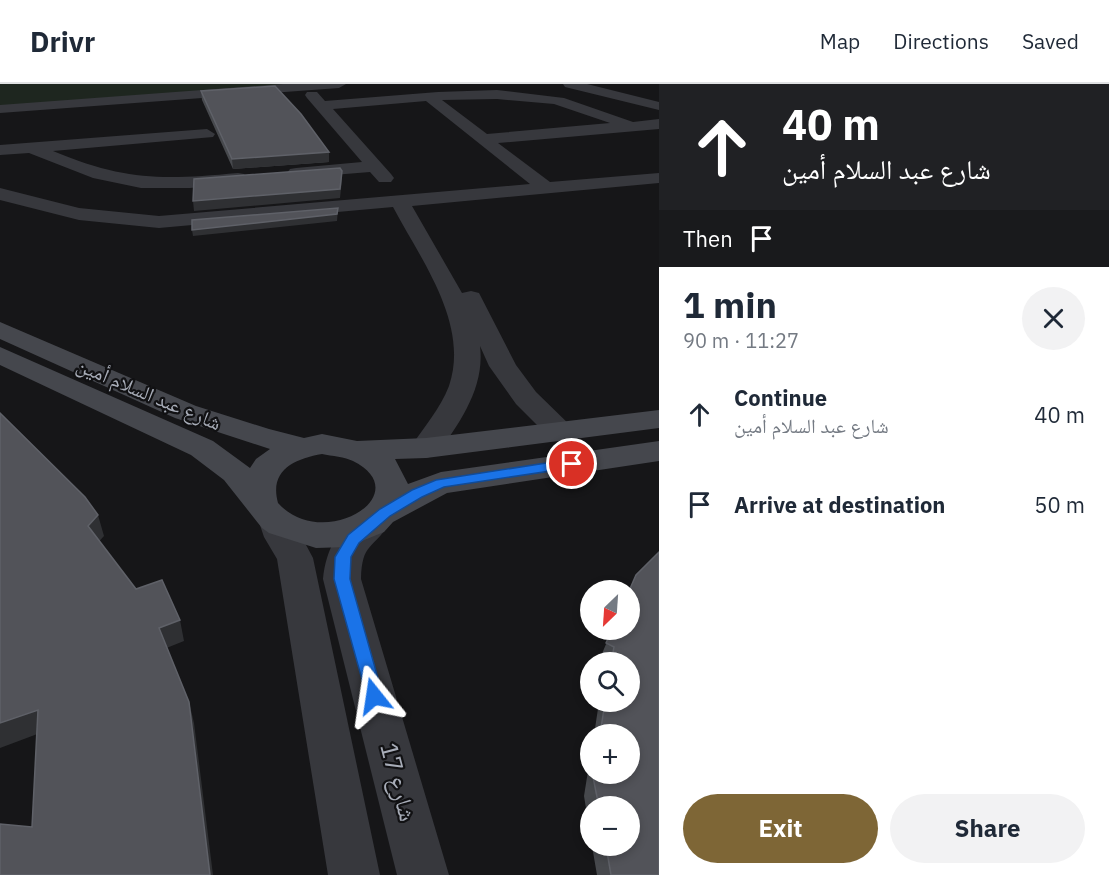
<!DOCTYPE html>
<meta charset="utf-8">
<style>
:root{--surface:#fff;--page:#f2f2f3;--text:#1f2937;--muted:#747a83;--line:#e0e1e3;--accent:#7e6636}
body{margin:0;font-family:"IBM Plex Sans","Noto Naskh Arabic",sans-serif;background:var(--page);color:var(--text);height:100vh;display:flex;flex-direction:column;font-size:22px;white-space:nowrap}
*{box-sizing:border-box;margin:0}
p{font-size:20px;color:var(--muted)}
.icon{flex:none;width:33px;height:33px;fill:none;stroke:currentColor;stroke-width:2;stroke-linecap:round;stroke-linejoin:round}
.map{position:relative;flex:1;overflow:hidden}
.sheet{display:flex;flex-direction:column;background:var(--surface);width:450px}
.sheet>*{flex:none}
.top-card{background:#202124;color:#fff;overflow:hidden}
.needle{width:39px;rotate:205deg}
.tools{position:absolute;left:580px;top:496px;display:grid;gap:12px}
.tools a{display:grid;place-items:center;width:60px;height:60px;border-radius:50%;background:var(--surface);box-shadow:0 3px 9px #0003;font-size:30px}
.pin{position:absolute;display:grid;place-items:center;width:51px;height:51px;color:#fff;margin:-26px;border:3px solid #fff;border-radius:50%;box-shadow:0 2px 6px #0007}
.me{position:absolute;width:66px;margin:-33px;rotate:345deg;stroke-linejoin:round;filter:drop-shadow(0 0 4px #0008)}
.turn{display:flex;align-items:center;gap:21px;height:126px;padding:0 24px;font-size:27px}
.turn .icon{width:78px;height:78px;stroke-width:2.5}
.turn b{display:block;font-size:42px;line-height:51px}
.then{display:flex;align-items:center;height:57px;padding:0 24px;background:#0003;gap:12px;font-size:22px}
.round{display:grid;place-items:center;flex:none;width:63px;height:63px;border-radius:32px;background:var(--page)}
.summary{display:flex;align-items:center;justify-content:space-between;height:102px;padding:0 24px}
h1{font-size:36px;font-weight:800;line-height:45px}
.cta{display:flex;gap:12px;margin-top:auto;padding:12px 24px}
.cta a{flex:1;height:69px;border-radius:36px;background:var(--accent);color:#fff;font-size:24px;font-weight:800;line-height:69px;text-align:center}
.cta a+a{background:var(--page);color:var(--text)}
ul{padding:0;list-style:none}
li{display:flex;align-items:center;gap:18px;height:90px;padding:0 24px}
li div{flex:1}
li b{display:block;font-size:22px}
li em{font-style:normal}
header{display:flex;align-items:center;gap:36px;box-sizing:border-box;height:84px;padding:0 30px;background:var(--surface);border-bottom:2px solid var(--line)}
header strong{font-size:28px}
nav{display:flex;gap:33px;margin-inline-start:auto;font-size:21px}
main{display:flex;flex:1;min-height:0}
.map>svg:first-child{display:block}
.green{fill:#1e261f}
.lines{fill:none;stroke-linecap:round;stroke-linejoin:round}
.street{fill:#37383d;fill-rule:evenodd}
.secondary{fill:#45474d;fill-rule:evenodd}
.wall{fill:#47494d}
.shaded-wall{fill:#2f3033}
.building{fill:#525359;stroke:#5f6168;stroke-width:1.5}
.route{fill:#1a73e8;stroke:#114b97;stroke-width:1.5}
.labels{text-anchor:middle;stroke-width:4.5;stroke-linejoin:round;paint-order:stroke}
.street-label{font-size:20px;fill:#a8adb8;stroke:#111113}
.near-street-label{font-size:24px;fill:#a8adb8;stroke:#111113}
</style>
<header>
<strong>Drivr</strong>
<nav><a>Map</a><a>Directions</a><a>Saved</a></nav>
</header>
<main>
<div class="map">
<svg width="659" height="791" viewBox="0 0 659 791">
<rect width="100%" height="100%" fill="#161618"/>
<path class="green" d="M 0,0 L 293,0 L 0,22 Z"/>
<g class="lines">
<path class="street" d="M 283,0 L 346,0 L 339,4 L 0,29 L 0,21 Z
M 563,0 L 587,0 L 659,18 L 659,26 L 565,3 Z
M 497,6 L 564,14 L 633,38 L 659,35 L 659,45 L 498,59 L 550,98 L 659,89 L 659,99 L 412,122 L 462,209 L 471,207 L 479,209 L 516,281 L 536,308 L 576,347 L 572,354 L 561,356 L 550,354 L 516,320 L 489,282 L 480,262 C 485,304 460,338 437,371 L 426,374 L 415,371 L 410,364 C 424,343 440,325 449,302 C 470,240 421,176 393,123 L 159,144 L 79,136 L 0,116 L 0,104 L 79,124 L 159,132 L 530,100 L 426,17 L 333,25 L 391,90 L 394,94 L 391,98 L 379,98 L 370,88 L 296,94 L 290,93 L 287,89 L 290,85 L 296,84 L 362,78 L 307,14 L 305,11 L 307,8 L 317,8 L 325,17 L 438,8 ZM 497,15 L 554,20 L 610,39 L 487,50 L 442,16 Z
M 207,45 L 215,50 L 213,53 L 53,67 C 125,97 162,96 238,89 L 244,90 L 247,94 L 244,98 L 190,104 L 141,104 L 93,94 L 29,69 L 0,71 L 0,61 Z
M 277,426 L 289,429 L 313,474 L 380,791 L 328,791 L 277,475 L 264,453 L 259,438 L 265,429 Z
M 371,427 L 383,431 L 389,440 C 373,466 362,458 361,495 L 449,791 L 397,791 L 323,495 C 326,465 340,436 371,427 Z"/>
<path class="secondary" d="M 0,238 L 196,322 L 269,345 L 304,354 L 322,350 L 357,357 L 426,354 L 659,326 L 659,344 L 426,374 L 395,375 L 408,400 L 441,388 L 659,357 L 659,377 L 447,409 L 393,438 L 384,448 L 347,463 L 316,464 L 269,449 L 262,444 L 224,396 L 191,371 L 0,281 L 0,263 L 213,357 L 250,384 L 256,375 L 270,365 L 175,334 L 0,255 ZM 322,370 C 332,372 345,373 353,377 C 419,410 323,469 278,419 C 269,386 294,375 322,370 Z"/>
</g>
<path class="wall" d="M 201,7 L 329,78 L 233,85 L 202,16 Z
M 659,468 L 659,791 L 597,791 L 592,762 L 630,762 L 630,723 L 591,723 L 591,755 L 584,712 L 591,668 L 591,690 L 630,690 L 630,651 L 594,651 L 599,618 L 630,618 L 630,579 L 598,579 L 612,546 L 630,546 L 630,507 L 629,507 L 636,491 Z"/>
<path class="shaded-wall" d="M 329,68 L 329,78 L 233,85 L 232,75 Z
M 342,87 L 342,96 L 340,114 L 194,127 L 193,117 Z
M 338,124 L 337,137 L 193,152 L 192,146 Z
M 98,431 L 104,452 L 94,463 L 88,442 Z
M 180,536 L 184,557 L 164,565 L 159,544 Z
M 189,618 L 194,639 L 213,791 L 210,791 Z
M 38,626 L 48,646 L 0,664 L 0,639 Z"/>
<path class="building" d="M 275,2 L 301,30 L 329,68 L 232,75 L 201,7 Z
M 340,84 L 342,87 L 340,105 L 193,117 L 194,95 Z
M 338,124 L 337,130 L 192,146 L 192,136 Z
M 0,329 L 85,413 L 98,431 L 88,442 L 136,505 L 162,496 L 180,536 L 159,544 L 189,618 L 210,791 L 0,791 L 0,740 L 32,743 L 38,626 L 0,639 Z
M 659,468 L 659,791 L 611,791 L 606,762 L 630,762 L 630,723 L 599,723 L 593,693 L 594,690 L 630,690 L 630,651 L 600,651 L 605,618 L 630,618 L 630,579 L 611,579 L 614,563 L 606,559 L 612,546 L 630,546 L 630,507 L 629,507 L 636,491 Z"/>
<path class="route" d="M 572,375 L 578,380 L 577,383 L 444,403 L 422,413 L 390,432 L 359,459 L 351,473 L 350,495 L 383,612 L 381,617 L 374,620 L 368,617 L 334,495 L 335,473 L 348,451 L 380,425 L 412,406 L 436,396 Z"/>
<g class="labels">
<g class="street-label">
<text transform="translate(149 310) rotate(23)" y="7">شارع عبد السلام أمين</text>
</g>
<g class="near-street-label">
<text transform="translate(398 698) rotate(75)" y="8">شارع 17</text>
</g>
</g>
</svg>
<div class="tools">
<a><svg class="needle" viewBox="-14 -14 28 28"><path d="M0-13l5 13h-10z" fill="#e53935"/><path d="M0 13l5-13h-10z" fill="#747a83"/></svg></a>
<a><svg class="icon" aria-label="search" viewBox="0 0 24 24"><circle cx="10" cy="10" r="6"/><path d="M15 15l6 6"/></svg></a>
<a>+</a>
<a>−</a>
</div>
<div class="pin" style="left:572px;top:380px;background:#d93025"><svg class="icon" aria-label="arrive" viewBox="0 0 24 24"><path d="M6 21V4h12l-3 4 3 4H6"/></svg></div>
<svg class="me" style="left:374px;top:612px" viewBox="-20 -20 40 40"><path d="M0-17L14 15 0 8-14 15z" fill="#1a73e8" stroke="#fff" stroke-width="4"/></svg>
</div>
<section class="sheet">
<div class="top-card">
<div class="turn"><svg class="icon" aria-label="ahead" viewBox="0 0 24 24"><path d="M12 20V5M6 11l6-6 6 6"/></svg><div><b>40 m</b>شارع عبد السلام أمين</div></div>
<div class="then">Then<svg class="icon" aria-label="arrive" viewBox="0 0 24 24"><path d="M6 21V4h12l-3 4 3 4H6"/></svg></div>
</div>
<div class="summary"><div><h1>1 min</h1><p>90 m · 11:27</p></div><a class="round"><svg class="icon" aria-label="close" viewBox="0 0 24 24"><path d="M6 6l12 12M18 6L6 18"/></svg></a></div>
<ul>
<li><svg class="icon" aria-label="ahead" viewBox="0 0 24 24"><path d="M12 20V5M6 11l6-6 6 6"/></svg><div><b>Continue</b><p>شارع عبد السلام أمين</p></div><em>40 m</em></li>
<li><svg class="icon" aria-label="arrive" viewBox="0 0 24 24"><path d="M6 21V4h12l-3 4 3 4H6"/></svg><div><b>Arrive at destination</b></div><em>50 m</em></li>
</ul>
<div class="cta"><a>Exit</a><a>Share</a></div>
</section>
</main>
